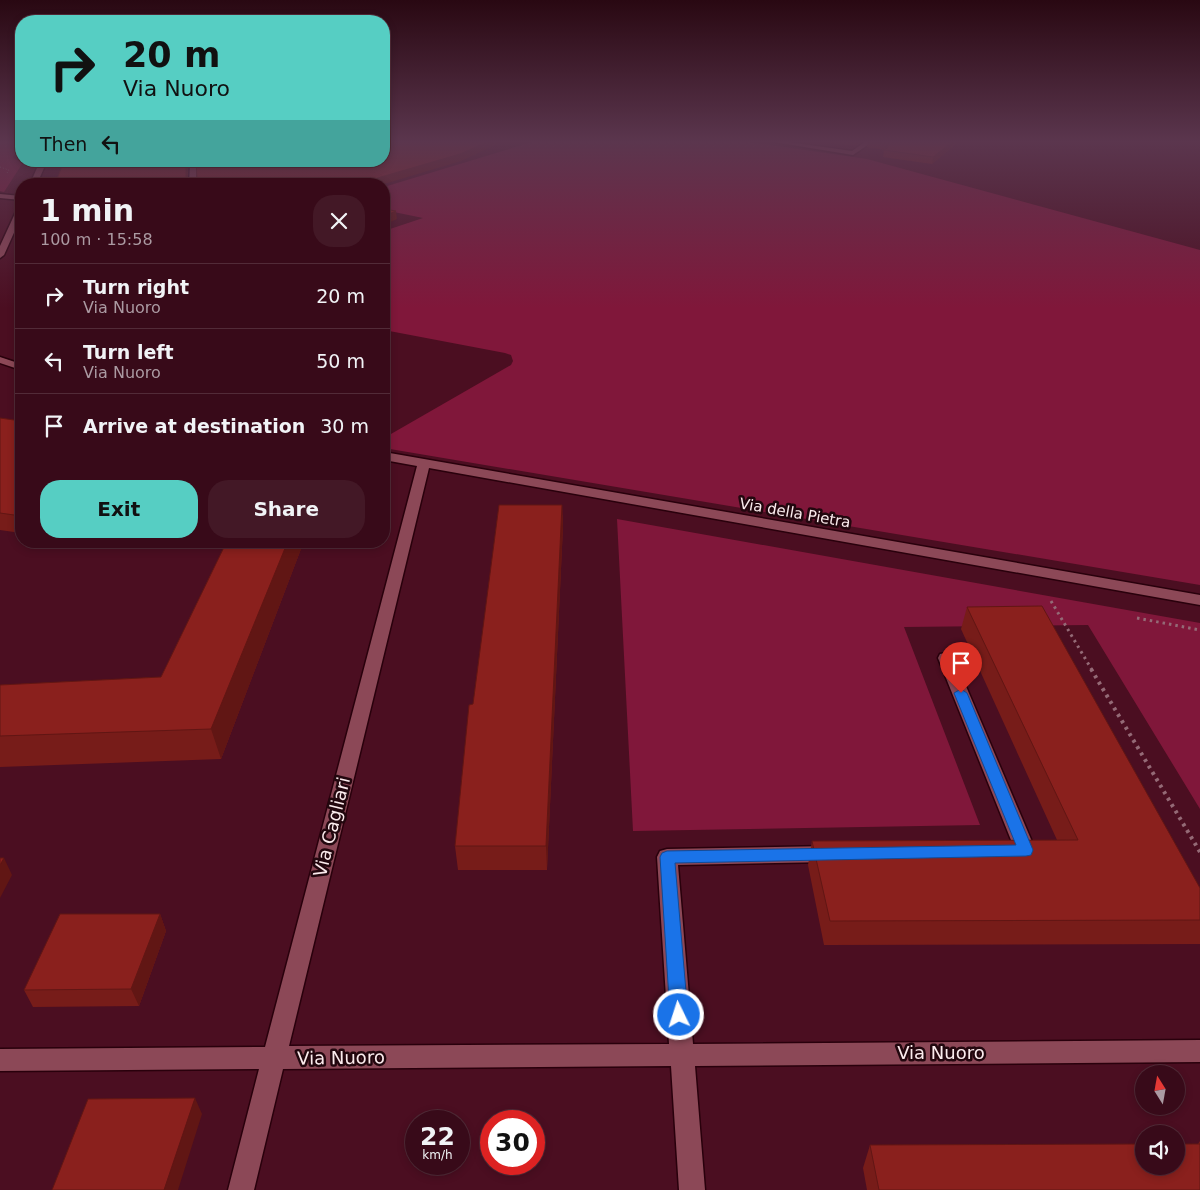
<!DOCTYPE html>
<meta charset="utf-8">
<style>
:root{--surface:#380a19;--page:#431826;--text:#f1f3f6;--muted:#ab9aa2;--line:#522b38;--accent:#56cec3}
body{margin:0;font-family:"DejaVu Sans",sans-serif;background:var(--page);color:var(--text);height:100vh;display:flex;flex-direction:column;font-size:19px;white-space:nowrap}
*{box-sizing:border-box;margin:0}
p{font-size:16px;color:var(--muted)}
.icon{flex:none;width:28px;height:28px;fill:none;stroke:currentColor;stroke-width:2;stroke-linecap:round;stroke-linejoin:round}
.map{position:relative;flex:1;overflow:hidden}
.details{position:absolute;left:15px;top:178px;width:375px;height:370px;display:flex;flex-direction:column;background:var(--surface);border-radius:20px;box-shadow:0 2px 8px #0003,0 0 0 1px var(--line)}
.details>*{flex:none}
.top-card{position:absolute;left:15px;top:15px;width:375px;height:152px;border-radius:20px;box-shadow:0 2px 8px #0003,0 0 0 1px var(--line);background:#56cec3;color:#111;overflow:hidden}
.needle{width:32px;rotate:349deg}
.tools{position:absolute;left:1135px;top:1065px;display:grid;gap:10px}
.tools a{display:grid;place-items:center;width:50px;height:50px;border-radius:50%;background:var(--surface);box-shadow:0 2px 8px #0003,0 0 0 1px var(--line);font-size:25px}
.speed{position:absolute;left:405px;top:1110px;display:flex;gap:10px;font-size:25px;font-weight:700;text-align:center}
.speed>*{display:grid;place-content:center;width:65px;height:65px;border-radius:50%;background:var(--surface);box-shadow:0 2px 8px #0003,0 0 0 1px var(--line);line-height:1}
.speed small{font-size:12px;font-weight:400}
.speed .limit{border:8px solid #d22;background:#fff;color:#111}
.pin{position:absolute;display:grid;place-items:center;width:42px;height:42px;color:#fff;margin:-51px -21px;border-radius:50% 50% 50% 0;rotate:-45deg;box-shadow:0 0 5px #0007}
.pin .icon{rotate:45deg}
.me{position:absolute;width:55px;margin:-28px;rotate:356deg;stroke-linejoin:round;filter:drop-shadow(0 0 4px #0008)}
.turn{display:flex;align-items:center;gap:18px;height:105px;padding:0 25px;font-size:22px}
.turn .icon{width:65px;height:65px;stroke-width:2.5}
.turn b{display:block;font-size:35px;line-height:42px}
.then{display:flex;align-items:center;height:48px;padding:0 25px;background:#0003;gap:10px;font-size:19px}
.round{display:grid;place-items:center;flex:none;width:52px;height:52px;border-radius:20px;background:var(--page)}
.summary{display:flex;align-items:center;justify-content:space-between;height:85px;padding:0 25px}
h1{font-size:30px;font-weight:700;line-height:38px}
.action{display:flex;gap:10px;margin-top:auto;padding:10px 25px}
.action a{flex:1;height:58px;border-radius:20px;background:var(--accent);color:#111;font-size:20px;font-weight:700;line-height:58px;text-align:center}
.action a+a{background:var(--page);color:var(--text)}
ul{padding:0;list-style:none}
li{display:flex;align-items:center;gap:15px;height:65px;padding:0 25px;border-top:1px solid var(--line)}
li div{flex:1}
li b{display:block;font-size:19px}
li em{font-style:normal}
.map>svg:first-child{display:block}
.green{fill:#80173a}
.lines{fill:none;stroke-linecap:round;stroke-linejoin:round}
.minor-casing{stroke:#29000c;stroke-width:3}
.path-far2{stroke:#946a76;stroke-width:1;stroke-dasharray:1 2;stroke-linecap:butt}
.path-far1{stroke:#946a76;stroke-width:3;stroke-dasharray:2.5 4;stroke-linecap:butt}
.path{stroke:#946a76;stroke-width:4;stroke-dasharray:3 4.5;stroke-linecap:butt}
.minor{fill:#8c4857;fill-rule:evenodd}
.wall{fill:#771c19}
.shaded-wall{fill:#611614}
.building{fill:#8a201d;stroke:#611614}
.route{fill:#1a73e8;stroke:#114b97}
.labels{text-anchor:middle;stroke-width:5;stroke-linejoin:round;paint-order:stroke}
.street-label{font-size:15px;fill:#fbebed;stroke:#22070e}
.near-street-label{font-size:18px;fill:#fbebed;stroke:#22070e}
</style>
<div class="map">
<svg width="1200" height="1190" viewBox="0 0 1200 1190">
<rect width="100%" height="100%" fill="#4b0e21"/>
<path class="green" d="M 0,142 L 21,142 L 21,146 L 13,157 L 22,164 L 4,192 L 0,191 Z
M 532,142 L 749,142 L 867,159 L 1200,250 L 1200,585 L 384,448 L 384,438 L 511,365 L 513,361 L 511,355 L 505,353 L 384,330 L 384,231 L 423,218 L 384,210 L 384,187 Z
M 617,519 L 1200,623 L 1200,809 L 1088,625 L 904,627 L 980,825 L 633,831 Z"/>
<g class="lines">
<defs>
<path id="minor" d="M 774,142 L 788,142 L 852,151 L 865,142 L 872,142 L 853,155 Z
M 40,161 L 47,161 L 37,184 L 30,184 Z
M 192,161 L 199,161 L 196,166 L 197,184 L 189,184 L 190,166 Z
M 0,194 L 21,196 L 21,200 L 0,198 Z
M 18,207 L 21,207 L 21,217 L 4,255 L 0,258 L 0,246 Z
M 0,357 L 21,364 L 21,370 L 0,363 Z
M 384,452 L 1200,595 L 1200,605 L 429,468 L 289,1046 L 669,1044 L 657,857 L 660,851 L 667,849 L 830,846 L 837,848 L 840,854 L 837,860 L 830,862 L 678,865 L 693,1044 L 1200,1040 L 1200,1062 L 695,1066 L 705,1190 L 679,1190 L 671,1066 L 283,1069 L 254,1190 L 228,1190 L 259,1069 L 0,1071 L 0,1049 L 265,1047 L 417,466 L 384,460 Z
M 946,653 L 952,654 L 954,658 L 1036,851 L 1033,857 L 1026,859 L 1011,857 L 1008,851 L 1013,845 L 938,658 L 940,654 Z"/>
</defs>
<use href="#minor" class="minor-casing"/>
<path class="path-far2" d="M 0,144 L 8,142
M 0,167 L 9,170 L 7,173"/>
<path class="path-far1" d="M 1051,601 L 1092,670
M 1137,618 L 1200,630"/>
<path class="path" d="M 1091,669 L 1200,852"/>
<use href="#minor" class="minor"/>
</g>
<path class="wall" d="M 824,142 L 862,142 L 856,146 Z
M 868,142 L 958,142 L 932,164 L 883,157 L 884,150 L 867,147 Z
M 0,418 L 21,421 L 21,533 L 0,530 Z
M 562,505 L 563,526 L 547,870 L 458,870 L 455,846 L 473,704 Z
M 227,541 L 304,541 L 221,759 L 0,767 L 0,685 L 161,677 Z
M 967,607 L 1200,888 L 1200,944 L 824,945 L 808,865 L 812,841 L 1057,840 L 961,629 Z
M 160,914 L 166,931 L 139,1006 L 33,1007 L 24,990 Z
M 1200,1141 L 1200,1190 L 867,1190 L 863,1168 L 870,1145 L 1198,1144 Z"/>
<path class="shaded-wall" d="M 487,142 L 502,142 L 461,161 L 384,184 L 357,184 Z
M 857,142 L 862,142 L 856,146 Z
M 952,142 L 958,142 L 932,164 L 933,157 Z
M 186,161 L 190,161 L 188,166 L 188,184 L 186,178 Z
M 396,211 L 397,219 L 384,225 L 384,216 Z
M 16,309 L 21,309 L 21,319 L 20,319 Z
M 562,505 L 563,526 L 547,870 L 546,846 Z
M 288,541 L 304,541 L 221,759 L 211,729 Z
M 4,858 L 12,875 L 0,898 L 0,865 Z
M 160,914 L 166,931 L 139,1006 L 131,989 Z
M 195,1098 L 202,1114 L 178,1190 L 164,1190 Z"/>
<path class="building" d="M 384,142 L 487,142 L 460,154 L 357,184 L 55,184 L 64,161 L 186,161 L 186,178 L 197,178 L 196,161 L 384,161 Z
M 875,142 L 952,142 L 933,157 L 884,150 L 888,147 L 885,147 L 890,144 Z
M 384,209 L 396,211 L 384,216 Z
M 21,295 L 21,309 L 16,309 Z
M 0,418 L 21,421 L 21,516 L 0,513 Z
M 499,505 L 562,505 L 546,846 L 455,846 L 469,705 L 473,704 Z
M 227,541 L 288,541 L 211,729 L 0,736 L 0,685 L 161,677 Z
M 1042,606 L 1200,888 L 1200,920 L 830,921 L 812,841 L 1078,840 L 967,607 Z
M 0,858 L 4,858 L 0,865 Z
M 60,914 L 160,914 L 131,989 L 24,990 Z
M 195,1098 L 164,1190 L 52,1190 L 88,1099 Z
M 1144,1144 L 1144,1166 L 1176,1166 L 1176,1144 L 1200,1144 L 1200,1190 L 879,1190 L 870,1145 Z"/>
<linearGradient id="sky" x2="0" y2="1"><stop stop-color="#290812"/><stop offset="0.46" stop-color="#5b364e"/><stop offset="1" stop-color="#5b364e" stop-opacity="0"/></linearGradient>
<rect width="1200" height="308" fill="url(#sky)"/>
<path class="route" d="M 961,689 L 967,693 L 1033,850 L 1031,855 L 1026,856 L 675,863 L 688,1015 L 685,1021 L 679,1023 L 673,1021 L 670,1015 L 660,857 L 662,853 L 667,851 L 1016,845 L 954,693 Z"/>
<g class="labels">
<g class="street-label">
<text transform="translate(795 513) rotate(10)" y="5">Via della Pietra</text>
</g>
<g class="near-street-label">
<text transform="translate(332 827) rotate(-76)" y="6">Via Cagliari</text>
<text x="941" y="1059">Via Nuoro</text>
<text transform="translate(341 1058) rotate(-1)" y="6">Via Nuoro</text>
</g>
</g>
</svg>
<div class="tools">
<a><svg class="needle" viewBox="-14 -14 28 28"><path d="M0-13l5 13h-10z" fill="#e53935"/><path d="M0 13l5-13h-10z" fill="#ab9aa2"/></svg></a>
<a><svg class="icon" aria-label="sound" viewBox="0 0 24 24"><path d="M4 9h4l5-4v14l-5-4H4zM17 9q2 3 0 6"/></svg></a>
</div>
<div class="speed"><div>22<small>km/h</small></div><div class="limit">30</div></div>
<div class="pin" style="left:961px;top:693px;background:#d93025"><svg class="icon" aria-label="arrive" viewBox="0 0 24 24"><path d="M6 21V4h12l-3 4 3 4H6"/></svg></div>
<svg class="me" style="left:679px;top:1015px" viewBox="-20 -20 40 40"><circle r="17" fill="#1a73e8" stroke="#fff" stroke-width="3"/><path d="M0-11L8 9 0 5-8 9z" fill="#fff"/></svg>
<div class="top-card">
<div class="turn"><svg class="icon" aria-label="right" viewBox="0 0 24 24"><path d="M7 20v-9h11M14 6l5 5-5 5"/></svg><div><b>20 m</b>Via Nuoro</div></div>
<div class="then">Then<svg class="icon" aria-label="left" viewBox="0 0 24 24"><path d="M17 20v-9H6M10 6l-5 5 5 5"/></svg></div>
</div>
<section class="details">
<div class="summary"><div><h1>1 min</h1><p>100 m · 15:58</p></div><a class="round"><svg class="icon" aria-label="close" viewBox="0 0 24 24"><path d="M6 6l12 12M18 6L6 18"/></svg></a></div>
<ul>
<li><svg class="icon" aria-label="right" viewBox="0 0 24 24"><path d="M7 20v-9h11M14 6l5 5-5 5"/></svg><div><b>Turn right</b><p>Via Nuoro</p></div><em>20 m</em></li>
<li><svg class="icon" aria-label="left" viewBox="0 0 24 24"><path d="M17 20v-9H6M10 6l-5 5 5 5"/></svg><div><b>Turn left</b><p>Via Nuoro</p></div><em>50 m</em></li>
<li><svg class="icon" aria-label="arrive" viewBox="0 0 24 24"><path d="M6 21V4h12l-3 4 3 4H6"/></svg><div><b>Arrive at destination</b></div><em>30 m</em></li>
</ul>
<div class="action"><a>Exit</a><a>Share</a></div>
</section>
</div>
